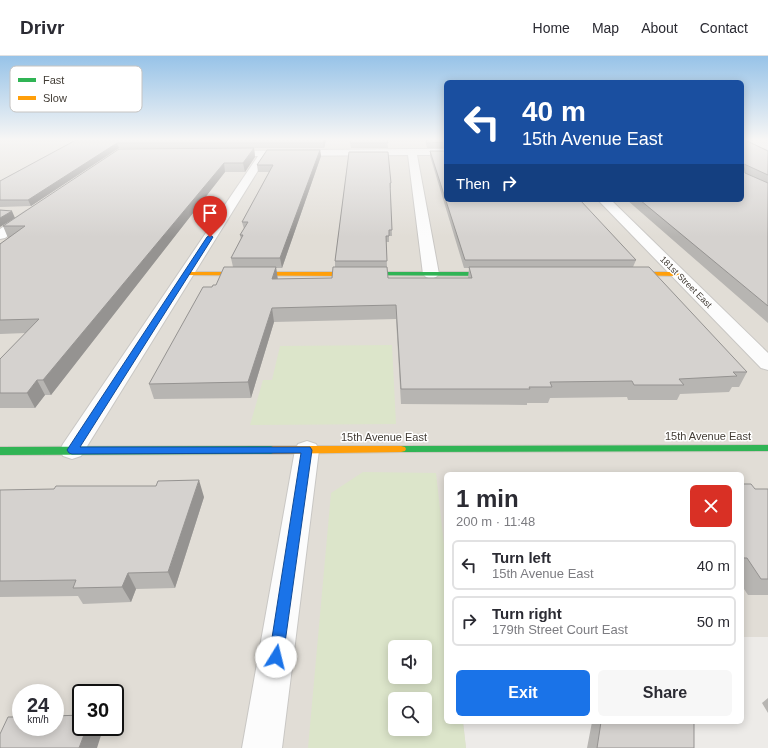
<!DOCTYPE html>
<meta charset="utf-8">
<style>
:root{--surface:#fff;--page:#f7f7f7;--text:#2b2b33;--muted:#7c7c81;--line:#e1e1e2;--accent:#1a73e8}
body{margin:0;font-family:Arial,sans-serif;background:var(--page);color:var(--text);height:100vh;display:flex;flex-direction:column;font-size:15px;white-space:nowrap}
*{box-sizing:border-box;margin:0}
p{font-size:13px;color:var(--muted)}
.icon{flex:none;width:22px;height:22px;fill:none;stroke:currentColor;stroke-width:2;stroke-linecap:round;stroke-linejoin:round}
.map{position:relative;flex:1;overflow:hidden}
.sheet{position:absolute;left:444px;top:416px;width:300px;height:252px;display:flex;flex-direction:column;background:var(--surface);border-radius:6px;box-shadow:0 2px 10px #0003}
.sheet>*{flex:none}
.guide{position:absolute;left:444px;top:24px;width:300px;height:122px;border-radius:6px;box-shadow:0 2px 10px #0003;background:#1a4fa0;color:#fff;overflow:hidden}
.tools{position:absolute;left:388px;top:584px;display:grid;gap:8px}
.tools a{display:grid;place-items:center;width:44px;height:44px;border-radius:6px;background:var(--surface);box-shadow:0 2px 10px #0003;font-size:20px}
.speed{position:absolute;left:12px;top:628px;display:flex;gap:8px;font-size:20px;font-weight:700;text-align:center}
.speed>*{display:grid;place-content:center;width:52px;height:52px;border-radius:50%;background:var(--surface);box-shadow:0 2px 10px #0003;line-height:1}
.speed small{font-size:10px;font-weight:400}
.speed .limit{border:2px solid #111;border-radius:6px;background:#fff;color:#111}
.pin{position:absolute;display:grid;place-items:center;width:34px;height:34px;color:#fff;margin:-41px -17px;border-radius:50% 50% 50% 0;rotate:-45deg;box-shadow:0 0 4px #0007}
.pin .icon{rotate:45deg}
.me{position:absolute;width:44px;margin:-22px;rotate:9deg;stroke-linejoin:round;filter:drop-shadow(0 0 3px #0008)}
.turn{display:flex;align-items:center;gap:14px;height:84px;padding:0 12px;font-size:18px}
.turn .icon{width:52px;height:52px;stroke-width:2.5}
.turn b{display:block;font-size:28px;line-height:34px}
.then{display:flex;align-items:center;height:38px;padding:0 12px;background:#0003;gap:8px;font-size:15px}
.round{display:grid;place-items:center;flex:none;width:42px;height:42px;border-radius:6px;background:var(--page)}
.overview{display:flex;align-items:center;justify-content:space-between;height:68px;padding:0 12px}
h1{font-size:24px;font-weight:800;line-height:30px}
.primary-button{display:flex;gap:8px;margin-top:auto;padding:8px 12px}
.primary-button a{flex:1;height:46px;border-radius:6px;background:var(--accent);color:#fff;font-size:16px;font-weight:800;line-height:46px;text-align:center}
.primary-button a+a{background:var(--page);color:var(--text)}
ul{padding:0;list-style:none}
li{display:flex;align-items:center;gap:12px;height:50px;margin:0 8px 6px;padding:0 4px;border:2px solid var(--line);border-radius:6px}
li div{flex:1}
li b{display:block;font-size:15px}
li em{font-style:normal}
header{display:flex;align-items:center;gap:24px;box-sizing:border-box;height:56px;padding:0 20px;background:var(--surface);border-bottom:1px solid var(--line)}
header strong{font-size:19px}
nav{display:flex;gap:22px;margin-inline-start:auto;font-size:14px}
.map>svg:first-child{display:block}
.residential{fill:#e1ddd6;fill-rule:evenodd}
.green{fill:#dce5ca;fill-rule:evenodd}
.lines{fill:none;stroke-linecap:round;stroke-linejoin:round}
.street-casing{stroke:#c9c7c4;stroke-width:2}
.fast-casing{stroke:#ccc7bf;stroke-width:2}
.slow-casing{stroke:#ccc7bf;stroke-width:2}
.street{fill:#fcfcfc;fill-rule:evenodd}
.fast{fill:#30b455;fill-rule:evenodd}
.slow{fill:#ff9f0a;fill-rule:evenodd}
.wall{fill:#b7b5b2}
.shaded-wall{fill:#959391}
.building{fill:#d5d2cf;stroke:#959391}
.route{fill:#1a73e8;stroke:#114b97}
.labels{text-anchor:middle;stroke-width:3;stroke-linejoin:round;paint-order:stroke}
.far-street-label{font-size:9px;fill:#423c35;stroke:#fff}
.street-label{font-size:11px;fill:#423c35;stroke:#fff}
.key{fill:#fff;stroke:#c6c4c2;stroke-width:1}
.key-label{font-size:11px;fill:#423c35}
</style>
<header>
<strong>Drivr</strong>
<nav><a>Home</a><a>Map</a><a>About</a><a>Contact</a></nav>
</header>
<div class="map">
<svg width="768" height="692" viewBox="0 0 768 692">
<rect width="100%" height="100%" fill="#edebe8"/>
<path class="residential" d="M 0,84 L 446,84 L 446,144 L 742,144 L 742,84 L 746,84 L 768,94 L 768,581 L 742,581 L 742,418 L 446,418 L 446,666 L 463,666 L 466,692 L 0,692 ZM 395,591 L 425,591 L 425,621 L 395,621 ZM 21,637 L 55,637 L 55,671 L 21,671 ZM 81,637 L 115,637 L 115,671 L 81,671 ZM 395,643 L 425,643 L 425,673 L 395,673 Z"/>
<path class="green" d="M 392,289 L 396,368 L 250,369 L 263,324 L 272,324 L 280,290 Z
M 363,416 L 436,417 L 446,507 L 446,666 L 463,666 L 466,692 L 308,692 L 331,437 ZM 395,591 L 425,591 L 425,621 L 395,621 ZM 395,643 L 425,643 L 425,673 L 395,673 Z"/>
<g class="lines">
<defs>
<path id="street" d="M 411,93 L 446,93 L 446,99 L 417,99 L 439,218 L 436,221 L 431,223 L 426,221 L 423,218 L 408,99 L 267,100 L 81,400 L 72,403 L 63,400 L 60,394 L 63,388 L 258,100 L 224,100 L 219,97 L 221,95 Z
M 598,144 L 611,144 L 768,297 L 768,314 L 761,312 Z
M 30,154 L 34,155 L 36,158 L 34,161 L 5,182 L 0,183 L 0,173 L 26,155 Z
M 307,385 L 316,388 L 319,394 L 282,692 L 242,692 L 295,394 L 298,388 Z"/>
<path id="fast" d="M 345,216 L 498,216 L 501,218 L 498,220 L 343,219 L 343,217 Z
M 768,389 L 768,395 L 401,396 L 397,395 L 396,393 L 397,391 L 401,390 Z
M 273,390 L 277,392 L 278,394 L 277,396 L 273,398 L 0,399 L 0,391 Z"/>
<path id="slow" d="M 186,216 L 345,216 L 348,218 L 345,220 L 184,219 L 183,218 Z
M 625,216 L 678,216 L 681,218 L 678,220 L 623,219 L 622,218 Z
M 273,390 L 401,390 L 405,391 L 406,393 L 405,395 L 401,396 L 273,398 L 269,396 L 268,394 L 269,392 Z"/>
</defs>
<use href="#street" class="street-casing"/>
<use href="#fast" class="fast-casing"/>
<use href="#slow" class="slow-casing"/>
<use href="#street" class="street"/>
<use href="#fast" class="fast"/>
<use href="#slow" class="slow"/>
</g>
<path class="wall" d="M 76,84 L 326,84 L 324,92 L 254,92 L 255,101 L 245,116 L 225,116 L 51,339 L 45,339 L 35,352 L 0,352 L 0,303 L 26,277 L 0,278 L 0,188 L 9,182 L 8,182 L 3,170 L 212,92 L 119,92 L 31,150 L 0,151 L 0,125 Z
M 387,84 L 388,92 L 351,92 L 350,87 Z
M 425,84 L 446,84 L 446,92 L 427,92 Z
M 742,84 L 768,95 L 768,267 L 627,144 L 742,144 Z
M 320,94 L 321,100 L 282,212 L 276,212 L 277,223 L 332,222 L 335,211 L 335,205 L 349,96 L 391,127 L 391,132 L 390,132 L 392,180 L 389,180 L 389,186 L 386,186 L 387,211 L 388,222 L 468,222 L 469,212 L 464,212 L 430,100 L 430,95 L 636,204 L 633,211 L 747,316 L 739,331 L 732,331 L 729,336 L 680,338 L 677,344 L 628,344 L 627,341 L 550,342 L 548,347 L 527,347 L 527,349 L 401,348 L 396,263 L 274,266 L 251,342 L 154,343 L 149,328 L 212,231 L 216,229 L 233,211 L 231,202 L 241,183 L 240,179 L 244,173 L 242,166 L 269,116 L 258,116 L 257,109 Z
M 742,428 L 755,433 L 768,433 L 768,539 L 748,539 L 742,530 Z
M 446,433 L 446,448 L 445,441 Z
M 0,434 L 204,441 L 175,532 L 136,533 L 131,546 L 83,548 L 78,540 L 0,541 Z
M 768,642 L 768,657 L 762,647 Z
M 592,666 L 694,666 L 694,692 L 587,692 Z"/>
<path class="shaded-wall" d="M 324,84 L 326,84 L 324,92 L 323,87 Z
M 117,87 L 119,92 L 31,150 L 28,144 Z
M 254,92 L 255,101 L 245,116 L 243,107 Z
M 320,94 L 321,100 L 282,212 L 280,202 Z
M 224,107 L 225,116 L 51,339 L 43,324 Z
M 12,155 L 15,162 L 0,171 L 0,162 Z
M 276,211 L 278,224 L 272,223 Z
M 272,252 L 274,266 L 251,342 L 248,326 Z
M 37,324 L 45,339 L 35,352 L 27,337 Z
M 199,424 L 204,441 L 175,532 L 168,516 Z
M 128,517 L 136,533 L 131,546 L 122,531 Z
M 87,671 L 102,671 L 103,673 L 97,692 L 79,692 Z"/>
<path class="building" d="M 76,84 L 324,84 L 323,87 L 117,87 L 28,144 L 0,144 L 0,125 Z
M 351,84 L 387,84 L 388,87 L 350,87 Z
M 426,84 L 446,84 L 446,86 L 427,87 Z
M 742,84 L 745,84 L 768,95 L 768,119 L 744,108 L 745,117 L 768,127 L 768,250 L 640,144 L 742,144 Z
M 254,92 L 243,107 L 224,107 L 43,324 L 37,324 L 27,337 L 0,337 L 0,303 L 39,263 L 0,264 L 0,188 L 25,170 L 3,170 L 119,93 Z
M 267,94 L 320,94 L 280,202 L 231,202 L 243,179 L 240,179 L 248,166 L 242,166 L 273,109 L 257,109 Z
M 430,95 L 446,95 L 446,144 L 580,144 L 636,204 L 465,204 Z
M 349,96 L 388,96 L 391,127 L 390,127 L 392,174 L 389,174 L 389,180 L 386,180 L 387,205 L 335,205 Z
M 0,154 L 12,155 L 0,162 Z
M 224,211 L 276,211 L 272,223 L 332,222 L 333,211 L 387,211 L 388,222 L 472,222 L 469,211 L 649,211 L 747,316 L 733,316 L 737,320 L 679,323 L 684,329 L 634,329 L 632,325 L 550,326 L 552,331 L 529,331 L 530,333 L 401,333 L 396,249 L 350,250 L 272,252 L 248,326 L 149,328 L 203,231 L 212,231 L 213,229 L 216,229 Z
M 199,424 L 168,516 L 128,517 L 122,531 L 73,532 L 76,524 L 0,525 L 0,434 L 54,433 L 56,430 L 156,430 L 158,425 Z
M 742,428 L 751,428 L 755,433 L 768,433 L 768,523 L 761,523 L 747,502 L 744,502 L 742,499 Z
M 81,659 L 81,671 L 87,671 L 79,692 L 0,692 L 0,678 L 8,661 L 21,661 L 21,671 L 55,671 L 55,660 Z
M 601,666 L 694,666 L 694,692 L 597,692 Z"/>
<linearGradient id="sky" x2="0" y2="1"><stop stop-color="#97c3e8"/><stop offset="0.46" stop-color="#f7f6f5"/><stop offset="1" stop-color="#f7f6f5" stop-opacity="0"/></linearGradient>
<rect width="768" height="181" fill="url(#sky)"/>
<path class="route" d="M 210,179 L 213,181 L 80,391 L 310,391 L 312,394 L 283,601 L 281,606 L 276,608 L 271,606 L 269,601 L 301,397 L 72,398 L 69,397 L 67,394 L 207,181 Z"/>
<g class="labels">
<g class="far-street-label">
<text transform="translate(686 226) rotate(45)" y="3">181st Street East</text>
</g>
<g class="street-label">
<text x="708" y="384">15th Avenue East</text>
<text x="384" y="385">15th Avenue East</text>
</g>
</g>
<rect x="10" y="10" width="132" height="46" rx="6" class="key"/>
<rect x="18" y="22" width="18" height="4" fill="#30b455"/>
<rect x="18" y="40" width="18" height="4" fill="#ff9f0a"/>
<g class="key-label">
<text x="43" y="28">Fast</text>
<text x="43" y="46">Slow</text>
</g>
</svg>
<div class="tools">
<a><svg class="icon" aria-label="sound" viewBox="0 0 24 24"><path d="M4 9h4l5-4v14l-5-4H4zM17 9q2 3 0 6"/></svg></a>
<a><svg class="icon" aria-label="search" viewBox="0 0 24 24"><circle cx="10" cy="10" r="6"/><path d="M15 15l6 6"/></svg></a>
</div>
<div class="speed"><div>24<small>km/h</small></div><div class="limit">30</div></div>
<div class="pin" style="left:210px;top:181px;background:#d93025"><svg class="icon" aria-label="arrive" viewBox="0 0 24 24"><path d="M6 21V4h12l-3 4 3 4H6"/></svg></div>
<svg class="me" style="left:276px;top:601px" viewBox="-20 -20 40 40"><circle r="19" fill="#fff"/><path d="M0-13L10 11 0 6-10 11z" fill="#1a73e8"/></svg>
<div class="guide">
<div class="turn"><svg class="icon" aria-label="left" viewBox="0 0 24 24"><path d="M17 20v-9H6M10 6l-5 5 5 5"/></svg><div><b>40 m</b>15th Avenue East</div></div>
<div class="then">Then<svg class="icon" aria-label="right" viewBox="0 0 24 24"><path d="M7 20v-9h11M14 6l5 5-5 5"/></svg></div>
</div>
<section class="sheet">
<div class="overview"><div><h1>1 min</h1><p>200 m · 11:48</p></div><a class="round" style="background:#d93025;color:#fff"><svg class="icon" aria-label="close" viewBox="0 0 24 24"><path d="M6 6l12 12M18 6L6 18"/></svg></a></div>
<ul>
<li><svg class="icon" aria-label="left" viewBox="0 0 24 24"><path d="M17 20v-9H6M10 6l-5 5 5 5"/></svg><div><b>Turn left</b><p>15th Avenue East</p></div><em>40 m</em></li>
<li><svg class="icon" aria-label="right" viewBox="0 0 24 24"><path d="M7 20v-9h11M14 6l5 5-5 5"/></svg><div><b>Turn right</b><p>179th Street Court East</p></div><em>50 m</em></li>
</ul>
<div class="primary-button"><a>Exit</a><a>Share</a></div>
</section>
</div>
